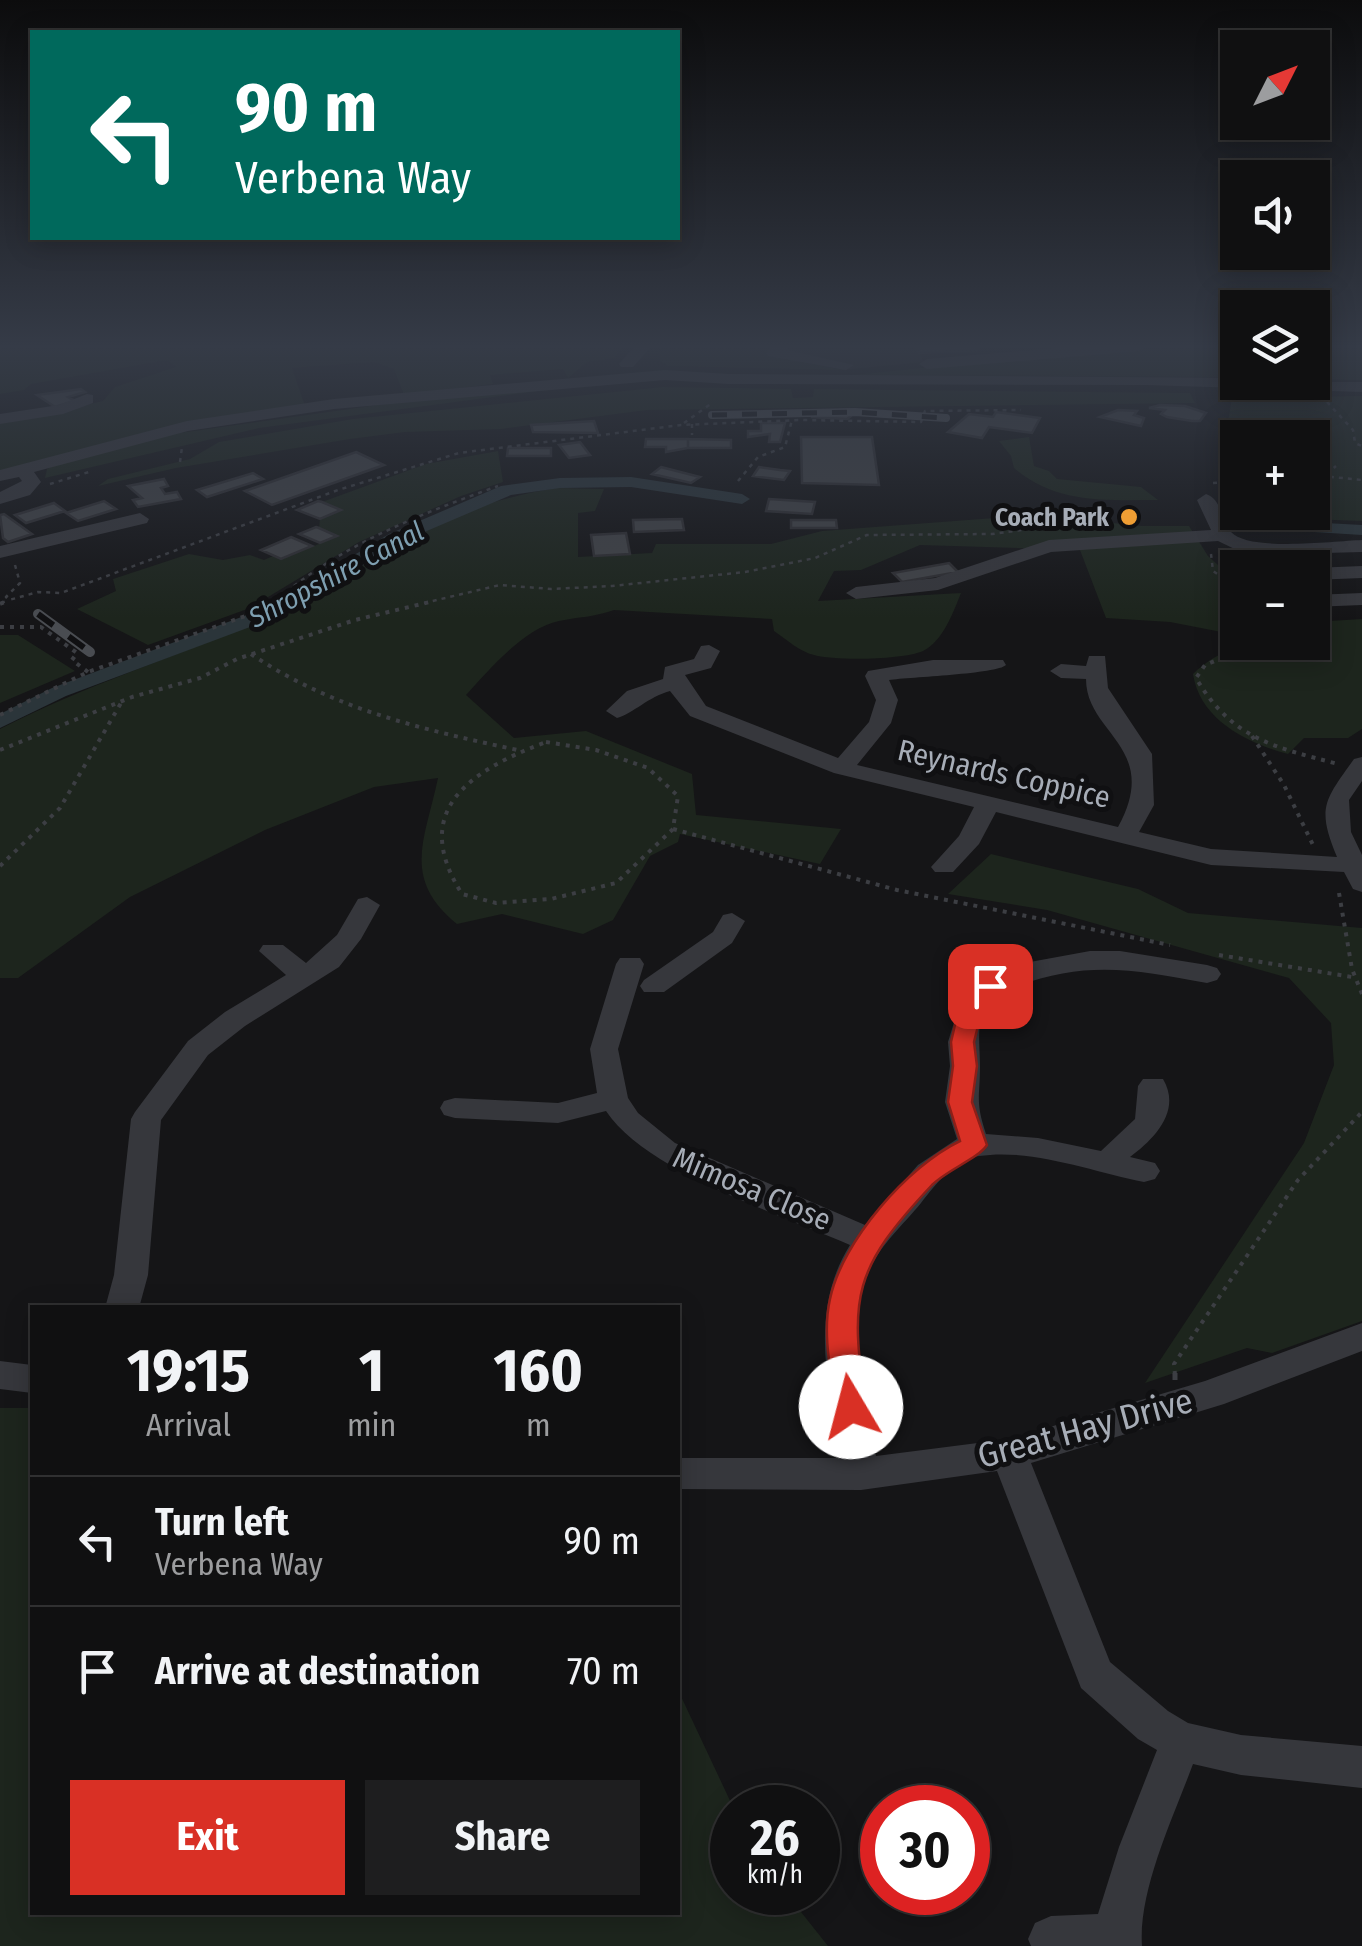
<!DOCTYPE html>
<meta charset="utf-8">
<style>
:root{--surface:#101011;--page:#1e1e1f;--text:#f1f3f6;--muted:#9c9d9f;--line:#303031;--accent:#d93025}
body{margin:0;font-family:"Fira Sans Condensed",sans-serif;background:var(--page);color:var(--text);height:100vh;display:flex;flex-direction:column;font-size:38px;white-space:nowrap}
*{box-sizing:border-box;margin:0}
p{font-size:32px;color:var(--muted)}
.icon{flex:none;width:55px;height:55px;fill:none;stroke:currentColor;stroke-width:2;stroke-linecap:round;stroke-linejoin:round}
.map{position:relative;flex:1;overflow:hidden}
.side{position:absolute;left:30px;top:1305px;width:650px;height:610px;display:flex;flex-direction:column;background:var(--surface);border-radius:0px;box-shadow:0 5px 25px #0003,0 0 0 2px var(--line)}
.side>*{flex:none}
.banner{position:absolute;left:30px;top:30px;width:650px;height:210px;border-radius:0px;box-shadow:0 5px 25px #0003,0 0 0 2px var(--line);background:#00695c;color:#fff;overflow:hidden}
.needle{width:65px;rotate:48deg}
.buttons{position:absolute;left:1220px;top:30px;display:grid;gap:20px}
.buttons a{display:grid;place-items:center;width:110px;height:110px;border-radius:0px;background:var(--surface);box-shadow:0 5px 25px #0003,0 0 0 2px var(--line);font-size:50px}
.speed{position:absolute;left:710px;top:1785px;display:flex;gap:20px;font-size:50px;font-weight:700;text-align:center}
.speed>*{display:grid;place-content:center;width:130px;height:130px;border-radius:50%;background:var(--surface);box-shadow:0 5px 25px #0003,0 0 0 2px var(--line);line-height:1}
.speed small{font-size:25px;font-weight:400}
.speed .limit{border:15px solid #d22;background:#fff;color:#111}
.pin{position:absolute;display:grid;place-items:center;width:85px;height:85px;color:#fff;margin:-42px;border-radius:20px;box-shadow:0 5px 15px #0006}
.me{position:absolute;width:110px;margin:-55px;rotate:352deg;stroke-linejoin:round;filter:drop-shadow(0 0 8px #0008)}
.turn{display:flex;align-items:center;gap:35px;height:210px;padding:0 40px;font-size:45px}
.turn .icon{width:130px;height:130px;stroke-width:2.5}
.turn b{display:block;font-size:70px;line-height:85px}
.eta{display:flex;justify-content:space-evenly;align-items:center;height:170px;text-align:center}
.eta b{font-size:60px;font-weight:700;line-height:70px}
.cta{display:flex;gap:20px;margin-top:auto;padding:20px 40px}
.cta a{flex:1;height:115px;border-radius:0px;background:var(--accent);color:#fff;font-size:40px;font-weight:700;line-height:115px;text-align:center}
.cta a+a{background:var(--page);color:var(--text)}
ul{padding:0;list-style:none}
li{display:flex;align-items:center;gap:30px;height:130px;padding:0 40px;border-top:2px solid var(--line)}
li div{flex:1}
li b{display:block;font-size:38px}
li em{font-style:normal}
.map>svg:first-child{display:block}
.built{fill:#212124}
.green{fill:#1d251d}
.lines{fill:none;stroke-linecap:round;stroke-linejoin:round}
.canal{fill:#2b353a;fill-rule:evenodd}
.building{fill:#414347;stroke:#2f2f33;stroke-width:2.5}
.path-far2{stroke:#3c3e43;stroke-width:2.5;stroke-dasharray:4 5;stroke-linecap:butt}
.path-far1{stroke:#3c3e43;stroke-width:4;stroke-dasharray:4 6;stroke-linecap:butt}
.path{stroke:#3c3e43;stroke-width:5;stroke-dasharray:8 11;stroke-linecap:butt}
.minor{fill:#36373c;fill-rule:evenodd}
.rail-far1-casing{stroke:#494c51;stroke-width:8}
.rail-casing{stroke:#494c51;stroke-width:10}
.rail-far1{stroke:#101012;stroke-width:5;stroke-dasharray:15;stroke-linecap:butt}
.rail{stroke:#101012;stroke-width:6;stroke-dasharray:19;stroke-linecap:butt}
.route{fill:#d93025;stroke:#8d1f18;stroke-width:2.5}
.poi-dot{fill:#ef9e34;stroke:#101012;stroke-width:4}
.labels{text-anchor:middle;stroke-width:10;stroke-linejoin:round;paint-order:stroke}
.far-poi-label{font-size:25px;font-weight:bold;fill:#a7adb7;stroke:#101012;text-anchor:end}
.far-water-label{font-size:28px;font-style:italic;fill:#7e9fb1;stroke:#101012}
.street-label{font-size:30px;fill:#a7adb7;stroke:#101012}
.near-street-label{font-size:35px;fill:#a7adb7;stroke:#101012}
</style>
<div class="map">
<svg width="1362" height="1946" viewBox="0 0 1362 1946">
<rect width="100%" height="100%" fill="#151517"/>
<path class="built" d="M 785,346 L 915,346 L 924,362 L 842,370 L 776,355 Z"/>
<path class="green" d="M 0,346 L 623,346 L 615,358 L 587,362 L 568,378 L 563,369 L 490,375 L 493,384 L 404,395 L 394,369 L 374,362 L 292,368 L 305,406 L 192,421 L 0,473 L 0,417 L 66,410 L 103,401 L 115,387 L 176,367 L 167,360 L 31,384 L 24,390 L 0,394 Z
M 656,346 L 785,346 L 777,356 L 842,370 L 668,366 L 660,361 L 660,349 Z
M 1187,346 L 1237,346 L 1237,377 L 854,375 L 1028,357 Z
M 1313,346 L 1362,346 L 1362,380 L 1313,379 Z
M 663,387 L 791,389 L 793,398 L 813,397 L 814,389 L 1190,393 L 1195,403 L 647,410 L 501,429 L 405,432 L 350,439 L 176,468 L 98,486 L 108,479 L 190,459 L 219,442 L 353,419 Z
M 561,388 L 259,428 L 45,478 L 47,469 L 61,462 L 179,433 L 399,402 Z
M 1362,396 L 1362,521 L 1223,516 L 1224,455 L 1237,459 L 1238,512 L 1312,512 L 1312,438 L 1238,438 L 1237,455 L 1226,434 L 1232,398 Z
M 1029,437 L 1034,466 L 1049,471 L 1057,479 L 1141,487 L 1158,500 C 1104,500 1057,504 1014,468 L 1011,456 L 999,441 Z
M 498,451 L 503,482 L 461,496 L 359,542 L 250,608 L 148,645 L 77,609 L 116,591 L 113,579 L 189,554 L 223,560 L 250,555 L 264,560 L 273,556 L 282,559 L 336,537 L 319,528 L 320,519 L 340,509 L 322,502 L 426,464 Z
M 556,488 L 604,489 L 595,511 L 578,513 L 578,557 L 652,553 L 656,544 L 771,544 L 822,531 L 1036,515 L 1142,526 L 1189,526 L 1208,556 L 1237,582 L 1237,635 L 1170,622 L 1106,618 L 1080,550 L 920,545 L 861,570 L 834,571 L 818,601 L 961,593 C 953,613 943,641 923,651 C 902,660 836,661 814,655 C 800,652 786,639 774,631 L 772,619 L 614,610 C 595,617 578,617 559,621 C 524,628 489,670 466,695 L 514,738 L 586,731 L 692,774 L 696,815 L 841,829 L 820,864 L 680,834 L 678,842 L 650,856 L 613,920 L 583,934 L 502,914 L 457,924 C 401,878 425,840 438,778 L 374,787 L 265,830 L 130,897 L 18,978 L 0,978 L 0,729 C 93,681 193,652 288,608 C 306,600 320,583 337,572 C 403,531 478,501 556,488 Z
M 1362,619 L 1362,729 L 1348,738 L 1304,738 L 1288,754 C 1247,743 1200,720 1193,674 C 1228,640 1266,642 1312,642 L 1313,622 Z
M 0,635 L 18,635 L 75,671 L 0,703 Z
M 991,854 L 1138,889 L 1188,913 L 1362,928 L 1362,1321 L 1272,1353 L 1247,1348 L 1145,1383 L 1304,1143 L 1334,1065 L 1331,1023 L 1289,978 L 1047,910 L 948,894 Z
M 0,1408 L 32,1408 L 32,1912 L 678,1912 L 678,1690 L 733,1807 L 732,1892 L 786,1893 L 828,1946 L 0,1946 Z"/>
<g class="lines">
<path class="canal" d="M 631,477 L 742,494 L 750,499 L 742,504 L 631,487 L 560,488 L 511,495 L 401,542 L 282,615 L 66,696 L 0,728 L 0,714 L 52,688 L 268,607 L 389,534 L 501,486 L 560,478 Z
M 1254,519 L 1362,525 L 1362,535 L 1248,528 L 1245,524 Z"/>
</g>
<path class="building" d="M 915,346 L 976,346 L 978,350 L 919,353 Z
M 81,389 L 85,392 L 68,397 L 75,401 L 55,407 L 37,395 Z
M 1160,405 L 1185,406 L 1206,413 L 1200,421 L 1192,421 L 1167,417 L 1161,414 L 1165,410 L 1149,408 Z
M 849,409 L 851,416 L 847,419 L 812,417 L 810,413 Z
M 1118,410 L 1137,411 L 1134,415 L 1144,418 L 1141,426 L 1100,417 Z
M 996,412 L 1040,418 L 1032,433 L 989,427 L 982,438 L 948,432 L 969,414 L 993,417 Z
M 594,421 L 598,433 L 533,432 L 531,425 Z
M 761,423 L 785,423 L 780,442 L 769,442 L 770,434 L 748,437 L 748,431 L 761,431 Z
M 801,437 L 872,437 L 879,485 L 802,483 Z
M 646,439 L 688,439 L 688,448 L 666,452 L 666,447 L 645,447 Z
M 688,439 L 731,440 L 731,448 L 688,448 Z
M 580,442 L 590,455 L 569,458 L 559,445 Z
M 508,448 L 551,448 L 551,456 L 507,456 Z
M 356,452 L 384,465 L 272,505 L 245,491 Z
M 661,467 L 700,477 L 691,483 L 652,474 Z
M 759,467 L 780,470 L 790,471 L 784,480 L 753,476 Z
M 253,473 L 263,479 L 207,497 L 197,490 Z
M 164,479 L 168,486 L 161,488 L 165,494 L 177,492 L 181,499 L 138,507 L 133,500 L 142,498 L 128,486 Z
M 769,499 L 815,502 L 812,514 L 766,511 Z
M 104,501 L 116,509 L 78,521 L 66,513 Z
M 318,501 L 322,502 L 341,510 L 320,519 L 297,510 Z
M 54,503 L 65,511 L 26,523 L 15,515 Z
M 4,514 L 32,534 L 8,542 L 3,538 L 0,515 Z
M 682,519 L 684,530 L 634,532 L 633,520 Z
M 791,520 L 836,520 L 837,528 L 791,528 Z
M 316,527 L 319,528 L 337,536 L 320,543 L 299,534 Z
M 626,533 L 630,554 L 594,556 L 591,535 Z
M 291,537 L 312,546 L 281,559 L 261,550 Z
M 949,563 L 958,572 L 902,582 L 893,573 Z"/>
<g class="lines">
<path class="path-far2" d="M 1327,402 L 1353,430 L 1355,443 L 1362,446
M 684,423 L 712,403
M 692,424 L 692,435
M 180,462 L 182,447
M 1327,474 L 1336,466
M 1312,475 L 1362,480
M 738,481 L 758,457 L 785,447 L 792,420
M 1213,483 L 1238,481
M 50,484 L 89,472
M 1239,520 L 1268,529
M 1211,554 L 1213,571 L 1238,588
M 15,565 L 20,583 L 6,597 L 9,600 L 38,592 L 61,593 L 338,490 L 459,453 L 681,425 L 801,420 L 921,422 L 925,411 L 1021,410
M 1,603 L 9,600
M 273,603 C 338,546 418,515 498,486
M 424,603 L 500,585 L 551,589 L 612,586 L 745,572 L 815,558 L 867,535 L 992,534 L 1058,525"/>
<path class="path-far1" d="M 0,604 L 7,601
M 0,627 L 41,627 L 77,653 L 72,660 L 88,672
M 1260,642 L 1205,665 L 1196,678 C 1232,739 1274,747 1338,764
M 251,654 C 334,710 425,730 522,751
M 0,715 L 88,672 L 268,608 L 276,601
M 1252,736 L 1284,785 L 1313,845
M 546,742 L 596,750 L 648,768 L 678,796 L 673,829 L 616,883 L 551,899 L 496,903 L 462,894 C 408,809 472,770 546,742 Z
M 0,750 L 132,697 L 200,678 L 237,659 L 355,620 L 434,601
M 673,829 L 897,890 L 1170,945
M 0,866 L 60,808 L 121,703
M 1339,893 L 1352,969 L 1362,994
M 1219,955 L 1352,977
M 1175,1375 L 1174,1364 L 1298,1180 L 1362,1112"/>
<path class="path" d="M 1175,1373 L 1175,1380"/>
<path class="minor" d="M 635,346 L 652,346 L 633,367 L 621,367 L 619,364 Z
M 773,346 L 789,346 L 787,350 L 854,365 L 846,370 L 768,356 L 766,353 Z
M 1079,346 L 1148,346 L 1140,351 L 927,369 L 919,364 L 927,359 Z
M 665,370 L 729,374 L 1238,378 L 1238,382 L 1362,382 L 1362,392 L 1147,385 L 729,384 L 665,380 L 334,409 L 188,431 L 34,472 L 41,482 L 30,495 L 0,504 L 0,492 L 22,481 L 19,477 L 0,481 L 0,470 L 187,421 L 334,399 Z
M 87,394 L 93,395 L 93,403 L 63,414 L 0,424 L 0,414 L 59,405 Z
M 1206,494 C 1223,500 1220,520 1231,532 C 1249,552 1334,541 1362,540 L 1362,552 L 1247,555 L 1218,541 L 1051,552 L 938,590 L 856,599 L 846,593 L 856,587 L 935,578 L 1049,540 L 1211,530 L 1197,500 Z
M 140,513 L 149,519 L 147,523 L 0,558 L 0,546 Z
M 1362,566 L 1362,578 L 1312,580 L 1312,568 Z
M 1362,593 L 1362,605 L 1312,607 L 1312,595 Z
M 709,645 L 720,651 L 711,668 L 685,675 L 706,706 L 838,758 L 869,722 L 876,700 L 865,676 L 868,671 L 933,660 L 1003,660 L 1006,665 C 997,674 910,677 889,680 L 898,700 L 891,723 L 857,765 L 1118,827 C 1162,747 1086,734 1086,679 L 1061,678 L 1050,671 L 1061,664 L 1086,666 L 1089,656 L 1105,656 L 1108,688 L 1152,754 L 1154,805 L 1139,832 L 1211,849 L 1337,857 C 1316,807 1325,800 1354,759 L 1362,757 L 1362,781 L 1349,800 L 1351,832 L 1362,855 L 1362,892 L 1353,889 L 1344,872 L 1211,865 L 996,812 L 979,844 L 953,872 L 935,872 L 931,867 L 959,836 L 974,807 L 834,773 L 690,716 L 670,691 C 648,697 634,713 617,718 L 606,711 L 627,691 L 663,679 L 665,667 L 694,659 L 701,646 Z
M 367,897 L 380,905 L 361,939 L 339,967 L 245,1026 L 208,1055 L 161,1120 L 148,1275 L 139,1308 L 105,1308 L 114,1275 L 131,1119 L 135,1112 L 188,1041 L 225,1012 L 286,975 L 259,951 L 263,945 L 283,945 L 306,963 L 337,935 L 358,899 Z
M 732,913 L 745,921 L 732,943 L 664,992 L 644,992 L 640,986 L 644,980 L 713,932 L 723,915 Z
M 1090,951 L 1120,951 L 1207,965 L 1217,968 L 1221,974 L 1217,980 L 1207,983 C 1136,970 1088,960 1017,986 C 1006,990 991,994 985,1006 C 976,1026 980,1046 980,1066 C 980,1098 975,1101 986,1134 L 1038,1138 L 1101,1151 L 1135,1119 L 1138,1086 L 1143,1079 L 1163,1079 C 1182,1111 1154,1139 1130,1157 L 1155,1163 L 1160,1171 L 1155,1179 L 1144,1182 C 1093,1172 1032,1148 979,1156 C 955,1159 935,1185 921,1203 C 904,1224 881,1244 870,1269 C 843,1327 866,1397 876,1456 L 1009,1439 L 1205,1381 L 1362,1323 L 1362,1351 L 1224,1404 L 1031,1463 L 1110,1662 L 1168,1711 L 1188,1723 L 1241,1735 L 1362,1746 L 1362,1788 L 1241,1775 L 1193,1764 C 1174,1816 1138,1890 1142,1946 L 1031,1946 L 1028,1939 L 1035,1923 L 1051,1916 L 1098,1914 L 1119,1847 L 1157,1750 L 1138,1739 L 1081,1688 L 997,1471 L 861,1490 L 678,1489 L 678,1458 L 840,1458 C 829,1386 808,1312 850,1245 C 782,1215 645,1171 606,1111 L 558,1123 L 455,1118 L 444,1115 L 440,1108 L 444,1101 L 455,1098 L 558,1103 L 597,1093 L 590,1049 L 616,964 L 620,958 L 640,958 L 644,964 L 618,1049 L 628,1098 L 638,1113 L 675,1143 L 865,1225 L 918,1165 L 957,1139 L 945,1102 L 950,1066 L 948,1042 L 963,993 L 980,980 L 1030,962 Z
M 0,1361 L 32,1365 L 32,1393 L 0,1389 Z"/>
<defs>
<path id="rail-far1" d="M 712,415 L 855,412 L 946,418"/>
<path id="rail" d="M 38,614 L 90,652"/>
</defs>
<use href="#rail-far1" class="rail-far1-casing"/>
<use href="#rail" class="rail-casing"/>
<use href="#rail-far1" class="rail-far1"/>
<use href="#rail" class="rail"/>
</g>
<linearGradient id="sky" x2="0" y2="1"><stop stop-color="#0c0c0d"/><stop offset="0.56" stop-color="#353b47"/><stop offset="1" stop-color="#353b47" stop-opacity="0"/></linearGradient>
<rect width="1362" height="619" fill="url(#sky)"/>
<path class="route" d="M 990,979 L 1001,986 L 984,1002 L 974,1042 L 977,1066 L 972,1102 L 987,1145 C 979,1158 947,1170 932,1185 C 853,1269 849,1296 866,1407 L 861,1416 L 851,1419 L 841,1416 L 836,1407 C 831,1372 822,1334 830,1299 C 842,1241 908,1166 960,1141 L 948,1102 L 953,1066 L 951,1042 L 961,999 Z"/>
<circle class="poi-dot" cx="1129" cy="517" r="10"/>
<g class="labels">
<g class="far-poi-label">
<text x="1109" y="526">Coach Park</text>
</g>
<g class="far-water-label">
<text transform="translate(336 574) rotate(-28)" y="10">Shropshire Canal</text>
</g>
<g class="street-label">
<text transform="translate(1004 774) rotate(13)" y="10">Reynards Coppice</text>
<text transform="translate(752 1189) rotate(23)" y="10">Mimosa Close</text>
</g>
<g class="near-street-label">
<text transform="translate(1085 1428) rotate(-15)" y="12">Great Hay Drive</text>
</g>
</g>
</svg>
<div class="buttons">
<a><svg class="needle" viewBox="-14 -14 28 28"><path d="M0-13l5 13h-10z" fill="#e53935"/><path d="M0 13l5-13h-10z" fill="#9c9d9f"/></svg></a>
<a><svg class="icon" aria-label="sound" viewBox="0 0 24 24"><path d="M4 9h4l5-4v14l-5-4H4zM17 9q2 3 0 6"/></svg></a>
<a><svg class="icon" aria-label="layers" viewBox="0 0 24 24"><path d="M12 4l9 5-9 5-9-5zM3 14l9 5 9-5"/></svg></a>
<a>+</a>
<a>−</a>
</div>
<div class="speed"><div>26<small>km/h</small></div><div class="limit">30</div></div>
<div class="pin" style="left:990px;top:986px;background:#d93025"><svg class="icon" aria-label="arrive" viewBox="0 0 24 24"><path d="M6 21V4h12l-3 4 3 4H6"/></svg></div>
<svg class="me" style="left:851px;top:1407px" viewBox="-20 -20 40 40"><circle r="19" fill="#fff"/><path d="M0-13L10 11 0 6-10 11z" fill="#d93025"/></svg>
<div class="banner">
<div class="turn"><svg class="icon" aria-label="left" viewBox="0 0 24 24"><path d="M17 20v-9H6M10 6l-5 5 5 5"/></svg><div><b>90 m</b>Verbena Way</div></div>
</div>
<section class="side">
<div class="eta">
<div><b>19:15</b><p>Arrival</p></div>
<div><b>1</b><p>min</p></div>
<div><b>160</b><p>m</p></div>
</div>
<ul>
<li><svg class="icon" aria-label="left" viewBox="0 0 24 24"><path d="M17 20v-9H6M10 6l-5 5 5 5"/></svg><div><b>Turn left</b><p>Verbena Way</p></div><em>90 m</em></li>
<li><svg class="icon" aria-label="arrive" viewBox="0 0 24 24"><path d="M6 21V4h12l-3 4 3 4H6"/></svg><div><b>Arrive at destination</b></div><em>70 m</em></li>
</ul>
<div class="cta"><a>Exit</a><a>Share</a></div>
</section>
</div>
